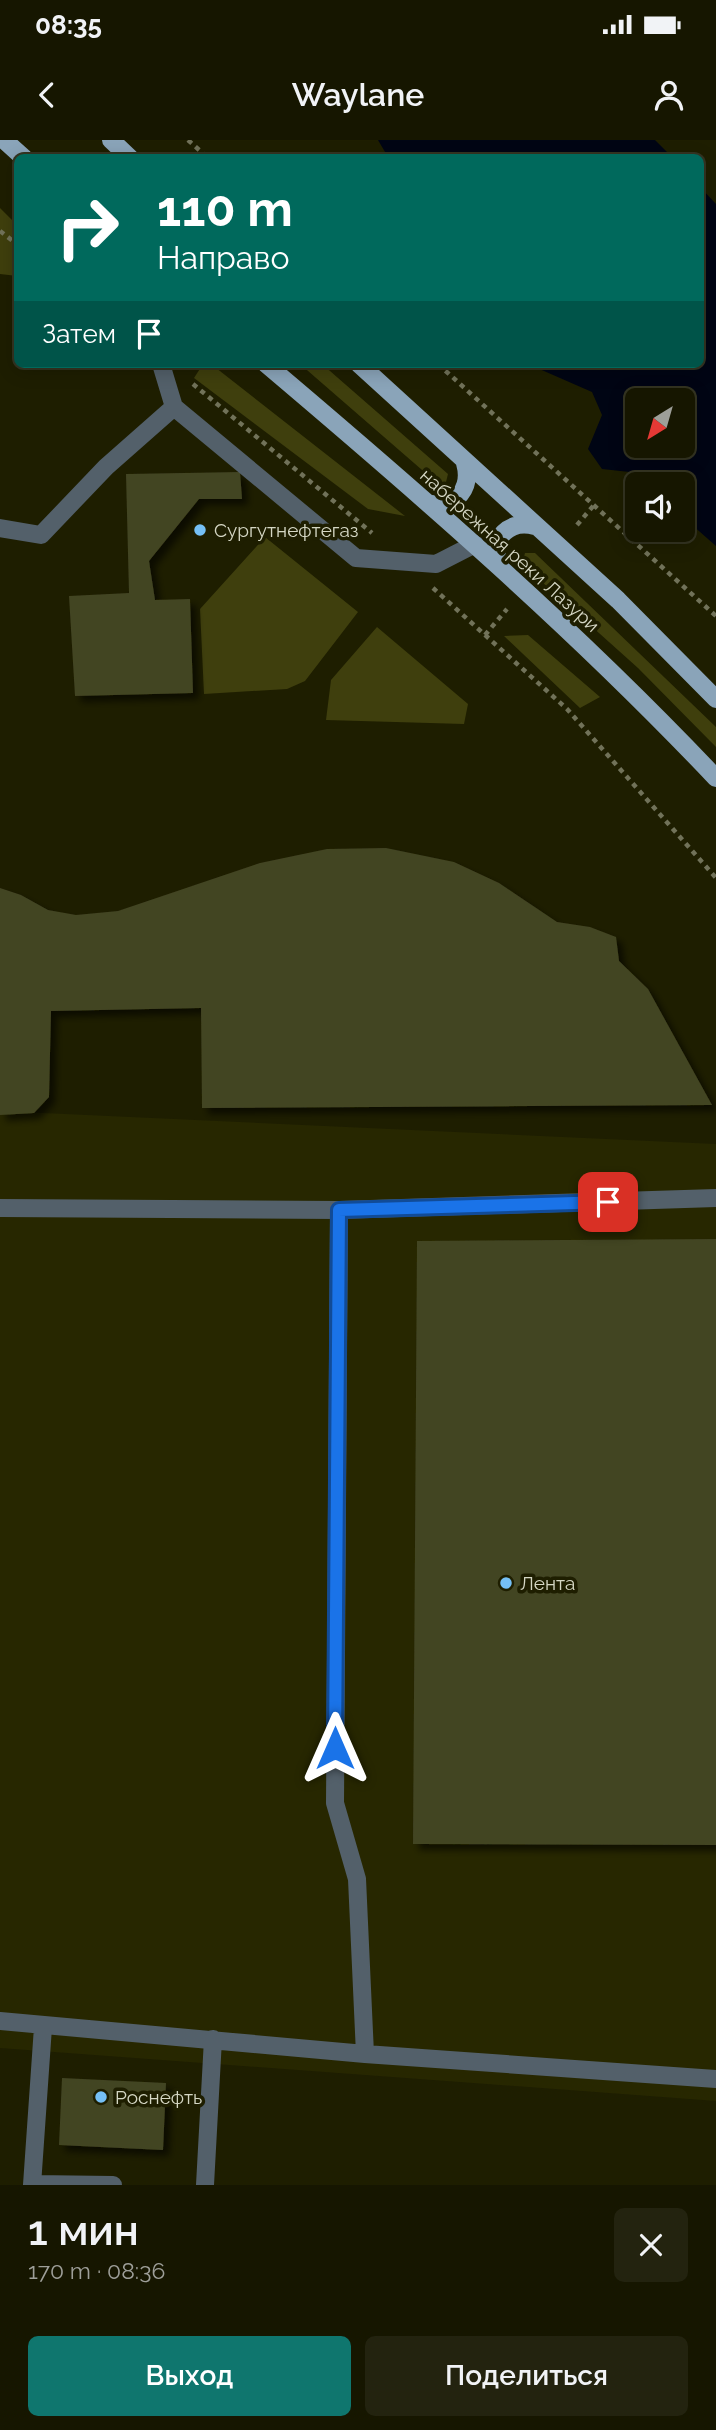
<!DOCTYPE html>
<html lang="ru">
<meta charset="utf-8">
<style>
:root{--surface:#161600;--page:#23230f;--text:#f1f3f6;--muted:#9e9f99;--line:#353522;--accent:#0f766e}
body{margin:0;font-family:Raleway,sans-serif;background:var(--page);color:var(--text);height:100vh;display:flex;flex-direction:column;font-size:26px;white-space:nowrap}
*{box-sizing:border-box;margin:0}
p{font-size:23px;color:var(--muted)}
.icon{flex:none;width:38px;height:38px;fill:none;stroke:currentColor;stroke-width:2;stroke-linecap:round;stroke-linejoin:round}
.map{position:relative;height:2045px;overflow:hidden}
.side{display:flex;flex-direction:column;background:var(--surface);flex:1}
.side>*{flex:none}
.guide{position:absolute;left:14px;top:14px;width:690px;height:214px;border-radius:10px;box-shadow:0 4px 18px #0003,0 0 0 2px var(--line);background:#00695c;color:#fff;overflow:hidden}
.needle{width:46px;rotate:217deg}
.buttons{position:absolute;left:625px;top:248px;display:grid;gap:14px}
.buttons a{display:grid;place-items:center;width:70px;height:70px;border-radius:10px;background:var(--surface);box-shadow:0 4px 18px #0003,0 0 0 2px var(--line);font-size:35px}
.pin{position:absolute;display:grid;place-items:center;width:60px;height:60px;color:#fff;margin:-30px;border-radius:14px;box-shadow:0 4px 10px #0006}
.me{position:absolute;width:77px;margin:-38px;rotate:0deg;stroke-linejoin:round;filter:drop-shadow(0 0 5px #0008)}
.turn{display:flex;align-items:center;gap:24px;height:147px;padding:0 28px;font-size:32px}
.turn .icon{width:91px;height:91px;stroke-width:2.5}
.turn b{display:block;font-size:49px;line-height:60px}
.then{display:flex;align-items:center;height:66px;padding:0 28px;background:#0003;gap:14px;font-size:26px}
.round{display:grid;place-items:center;flex:none;width:74px;height:74px;border-radius:10px;background:var(--page)}
.headline{display:flex;align-items:center;justify-content:space-between;height:119px;padding:0 28px}
h1{font-size:42px;font-weight:600;line-height:52px}
.action{display:flex;gap:14px;margin-top:auto;padding:14px 28px}
.action a{flex:1;height:80px;border-radius:10px;background:var(--accent);color:#fff;font-size:28px;font-weight:600;line-height:80px;text-align:center}
.action a+a{background:var(--page);color:var(--text)}
.status{display:flex;justify-content:space-between;align-items:center;height:49px;padding:0 35px;background:var(--surface);direction:ltr}
.status svg{height:19px;fill:currentColor}
header{display:flex;justify-content:space-between;align-items:center;height:91px;padding:0 28px;background:var(--surface);font-size:32px;font-weight:600}
.map>svg:first-child{display:block}
.built{fill:#272700}
.green{fill:#3f3f0d}
.water{fill:#000514;fill-rule:evenodd}
.building{fill:#424423;filter:url(#shadow)}
.lines{fill:none;stroke-linecap:round;stroke-linejoin:round}
.path{stroke:#717259;stroke-width:4.5;stroke-dasharray:5 5;stroke-linecap:butt}
.minor{stroke:#53606a;stroke-width:18}
.major{stroke:#8aa4b9;stroke-width:18}
.route-casing{stroke:#114b97;stroke-width:18}
.route{stroke:#1a73e8;stroke-width:12}
.poi-dot{fill:#75c0f6;stroke:#1e1e00;stroke-width:2.5}
.labels{text-anchor:middle;stroke-width:7;stroke-linejoin:round;paint-order:stroke}
.poi-label{font-size:19px;fill:#d5d7c4;stroke:#1e1e00;text-anchor:start}
.street-label{font-size:19px;fill:#d5d7c4;stroke:#1e1e00}
</style>
<div class="status"><b>08:35</b><svg viewBox="0 0 49 12"><path d="M0 12V9h3v3zM5 12V6h3v6zM10 12V3h3v9zM15 12V0h3v12zM26 1h20v11H26zM47 4h2v5h-2z"/></svg></div>
<header><svg class="icon" aria-label="back" viewBox="0 0 24 24"><path d="M15 5l-7 7 7 7"/></svg>Waylane<svg class="icon" aria-label="person" viewBox="0 0 24 24"><circle cx="12" cy="8" r="4"/><path d="M4 21q1-7 8-7t8 7"/></svg></header>
<div class="map">
<svg width="716" height="2045" viewBox="0 0 716 2045">
<defs>
<filter id="shadow"><feDropShadow dx="6" dy="6" stdDeviation="3.5" flood-color="#0009"/></filter>
</defs>
<rect width="100%" height="100%" fill="#1e1e00"/>
<path class="built" d="M 0,971 L 716,1004 L 716,1961 L 0,1908 Z"/>
<path class="green" d="M 0,68 L 17,85 L 17,136 L 0,134 Z
M 203,224 L 211,224 L 405,376 L 368,369 L 194,238 Z
M 300,224 L 322,224 L 448,334 L 446,342 L 437,343 Z
M 265,397 L 358,472 L 305,541 L 287,549 L 204,554 L 200,469 Z
M 525,413 L 535,413 L 716,587 L 716,607 L 638,528 L 522,424 Z
M 377,487 L 468,564 L 464,584 L 326,580 L 331,540 Z
M 528,495 L 600,557 L 580,568 L 504,496 Z"/>
<path class="water" d="M 378,0 L 655,0 L 672,17 L 388,17 Z
M 700,47 L 716,64 L 716,406 L 683,377 L 682,345 L 645,345 L 630,332 L 602,329 L 588,309 L 602,275 L 592,252 L 528,224 L 700,224 ZM 637,261 L 682,261 L 682,306 L 637,306 Z"/>
<path class="building" d="M 240,332 L 242,359 L 199,359 L 149,421 L 155,460 L 190,459 L 193,553 L 75,556 L 69,456 L 129,453 L 126,334 Z
M 386,708 L 454,722 L 499,743 L 557,782 L 590,787 L 616,797 L 619,821 L 648,849 L 712,965 L 202,968 L 201,868 L 51,871 L 49,957 L 34,973 L 0,975 L 0,748 L 21,755 L 48,770 L 76,775 L 118,771 L 260,723 L 327,709 Z
M 716,1099 L 716,1705 L 413,1704 L 417,1101 Z
M 62,1938 L 166,1943 L 163,2010 L 59,2005 Z"/>
<g class="lines">
<path class="path" d="M 188,0 L 208,18
M 0,91 L 18,105
M 438,224 L 716,476
M 193,244 L 372,393
M 577,385 L 594,365
M 433,448 L 567,569 L 716,738
M 485,495 L 507,469"/>
<path class="minor" d="M 161,224 L 174,267 L 356,418 L 436,424 L 475,404
M 0,388 L 41,395 L 106,327 L 174,267
M 0,1068 L 339,1070 L 716,1058
M 339,1070 L 335,1663 L 357,1739 L 365,1914
M 0,1881 L 365,1914 L 716,1939
M 33,2044 L 113,2045
M 32,2045 L 43,1887
M 205,2045 L 213,1899"/>
<path class="major" d="M 4,0 L 24,18
M 111,0 L 130,18
M 266,224 C 422,356 575,489 716,638
M 359,224 L 618,460 L 716,559
M 431,364 C 457,367 472,348 465,323
M 499,424 C 489,398 510,379 535,386"/>
</g>
<g class="lines">
<defs>
<path id="route" d="M 335,1608 L 339,1070 L 608,1062"/>
</defs>
<use href="#route" class="route-casing"/>
<use href="#route" class="route"/>
</g>
<g class="poi-dot">
<circle cx="200" cy="390" r="7"/>
<circle cx="506" cy="1443" r="7"/>
<circle cx="101" cy="1957" r="7"/>
</g>
<g class="labels">
<g class="poi-label">
<text x="214" y="397">Сургутнефтегаз</text>
<text x="520" y="1450">Лента</text>
<text x="115" y="1964">Роснефть</text>
</g>
<g class="street-label">
<text transform="translate(510 410) rotate(42)" y="7">набережная реки Лазури</text>
</g>
</g>
</svg>
<div class="buttons">
<a><svg class="needle" viewBox="-14 -14 28 28"><path d="M0-13l5 13h-10z" fill="#e53935"/><path d="M0 13l5-13h-10z" fill="#9e9f99"/></svg></a>
<a><svg class="icon" aria-label="sound" viewBox="0 0 24 24"><path d="M4 9h4l5-4v14l-5-4H4zM17 9q2 3 0 6"/></svg></a>
</div>
<div class="pin" style="left:608px;top:1062px;background:#d93025"><svg class="icon" aria-label="arrive" viewBox="0 0 24 24"><path d="M6 21V4h12l-3 4 3 4H6"/></svg></div>
<svg class="me" style="left:335px;top:1608px" viewBox="-20 -20 40 40"><path d="M0-17L14 15 0 8-14 15z" fill="#1a73e8" stroke="#fff" stroke-width="4"/></svg>
<div class="guide">
<div class="turn"><svg class="icon" aria-label="right" viewBox="0 0 24 24"><path d="M7 20v-9h11M14 6l5 5-5 5"/></svg><div><b>110 m</b>Направо</div></div>
<div class="then">Затем<svg class="icon" aria-label="arrive" viewBox="0 0 24 24"><path d="M6 21V4h12l-3 4 3 4H6"/></svg></div>
</div>
</div>
<section class="side">
<div class="headline"><div><h1>1 мин</h1><p>170 m · 08:36</p></div><a class="round"><svg class="icon" aria-label="close" viewBox="0 0 24 24"><path d="M6 6l12 12M18 6L6 18"/></svg></a></div>
<div class="action"><a>Выход</a><a>Поделиться</a></div>
</section>
